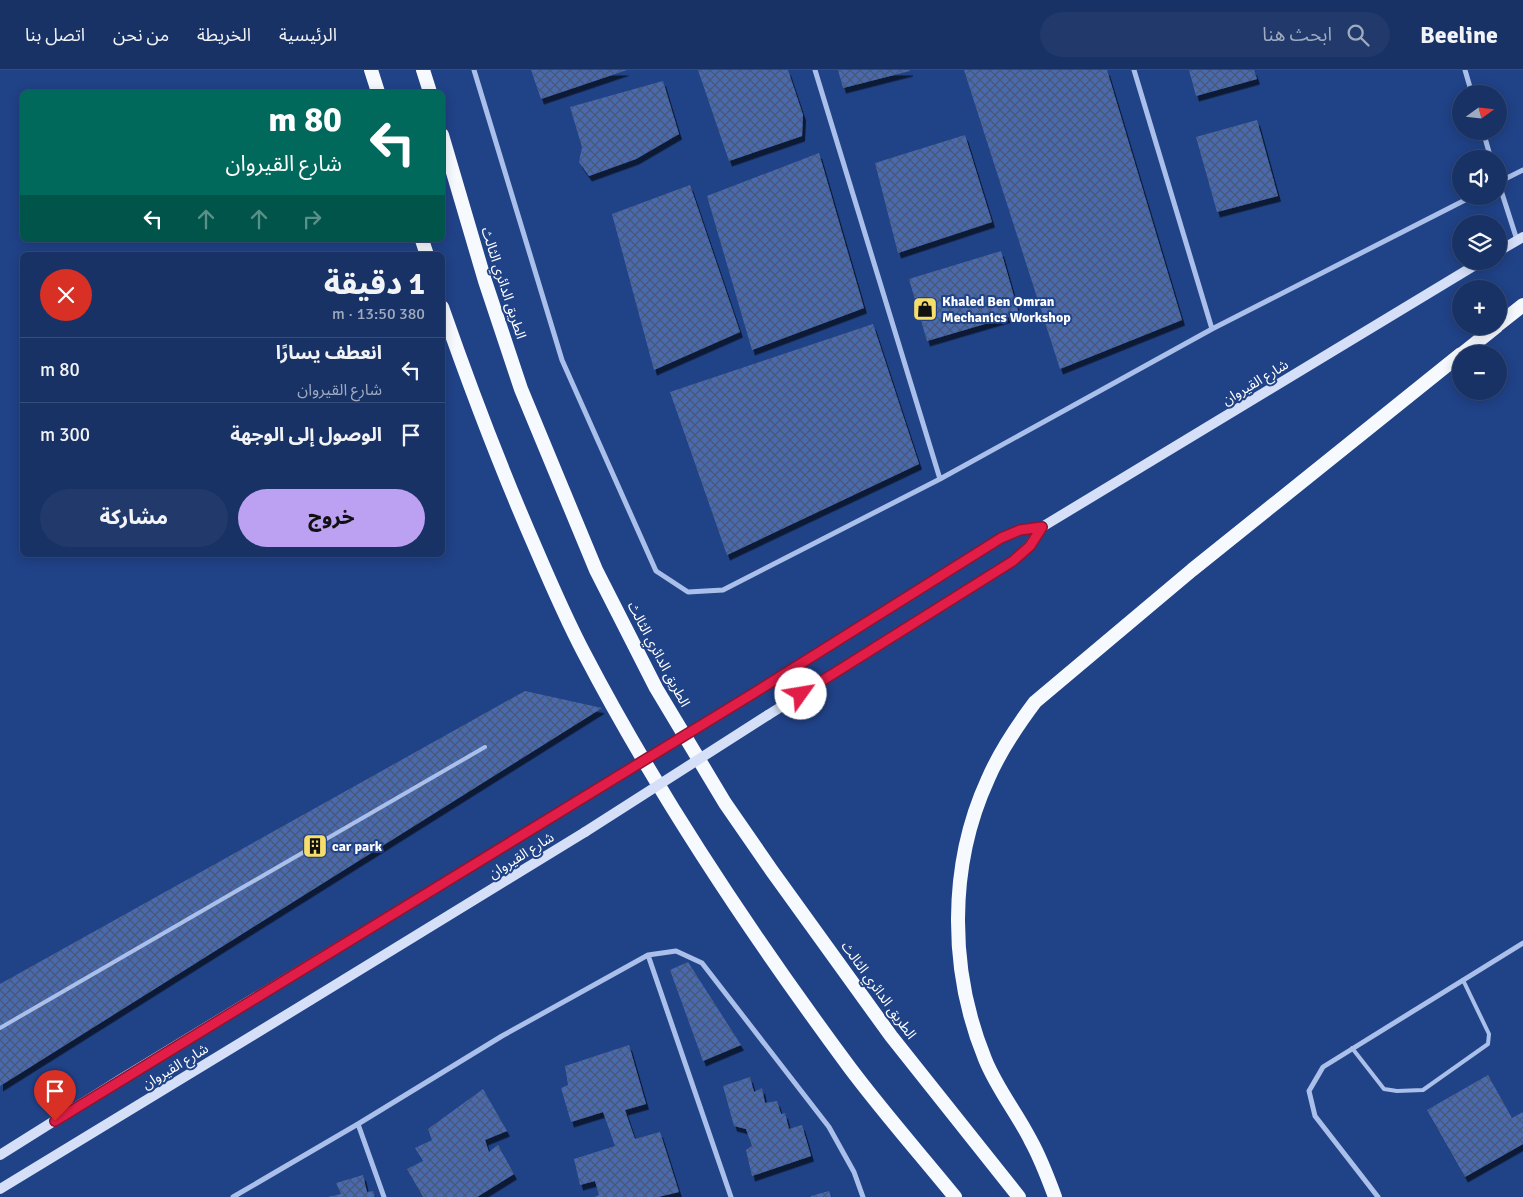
<!DOCTYPE html>
<html lang="ar">
<meta charset="utf-8">
<style>
:root{--surface:#183265;--page:#213a6b;--text:#f1f3f6;--muted:#9faabf;--line:#364d79;--accent:#bca0f2}
body{margin:0;font-family:Signika,"Noto Sans Arabic",sans-serif;background:var(--page);color:var(--text);direction:rtl;height:100vh;display:flex;flex-direction:column;font-size:19px;white-space:nowrap}
*{box-sizing:border-box;margin:0}
p{font-size:16px;color:var(--muted)}
.icon{flex:none;width:28px;height:28px;fill:none;stroke:currentColor;stroke-width:2;stroke-linecap:round;stroke-linejoin:round}
.map{position:relative;flex:1;overflow:hidden;direction:ltr}
.drawer{position:absolute;left:20px;top:182px;width:425px;height:305px;display:flex;flex-direction:column;background:var(--surface);border-radius:8px;box-shadow:0 2px 12px #0003,0 0 0 1px var(--line);direction:rtl}
.drawer>*{flex:none}
.top-card{position:absolute;left:20px;top:20px;width:425px;height:152px;border-radius:8px;box-shadow:0 2px 12px #0003,0 0 0 1px var(--line);direction:rtl;background:#00695c;color:#fff;overflow:hidden}
.needle{width:32px;rotate:75deg}
.controls{position:absolute;left:1452px;top:15px;display:grid;gap:10px}
.controls a{display:grid;place-items:center;width:55px;height:55px;border-radius:50%;background:var(--surface);box-shadow:0 2px 12px #0003,0 0 0 1px var(--line);font-size:25px}
.pin{position:absolute;display:grid;place-items:center;width:42px;height:42px;color:#fff;margin:-51px -21px;border-radius:50% 50% 50% 0;rotate:-45deg;box-shadow:0 0 5px #0007}
.pin .icon{rotate:45deg}
.me{position:absolute;width:55px;margin:-28px;rotate:58deg;stroke-linejoin:round;filter:drop-shadow(0 0 4px #0008)}
.turn{display:flex;align-items:center;gap:18px;height:105px;padding:0 20px;font-size:22px}
.turn .icon{width:65px;height:65px;stroke-width:2.5}
.turn b{display:block;font-size:35px;line-height:42px}
.lanes{display:flex;align-items:center;height:48px;padding:0 20px;background:#0003;justify-content:center;gap:25px;direction:ltr}
.lanes .off{opacity:.35}
.round{display:grid;place-items:center;flex:none;width:52px;height:52px;border-radius:26px;background:var(--page)}
.summary{display:flex;align-items:center;justify-content:space-between;height:85px;padding:0 20px}
h1{font-size:30px;font-weight:800;line-height:38px}
.cta{display:flex;gap:10px;margin-top:auto;padding:10px 20px}
.cta a{flex:1;height:58px;border-radius:30px;background:var(--accent);color:#111;font-size:20px;font-weight:800;line-height:58px;text-align:center}
.cta a+a{background:var(--page);color:var(--text)}
ul{padding:0;list-style:none}
li{display:flex;align-items:center;gap:15px;height:65px;padding:0 20px;border-top:1px solid var(--line)}
li div{flex:1}
li b{display:block;font-size:19px}
li em{font-style:normal}
header{display:flex;align-items:center;gap:30px;box-sizing:border-box;height:70px;padding:0 25px;background:var(--surface);border-bottom:1px solid var(--line)}
header strong{font-size:24px}
nav{display:flex;gap:28px;margin-inline-start:auto;font-size:18px}
.search{width:350px;height:45px;background:var(--page);display:flex;align-items:center;gap:12px;box-sizing:border-box;padding:0 18px;border-radius:28px;color:var(--muted);font-size:19px}
.map>svg:first-child{display:block}
.building{fill:url(#building-cross-hatch);filter:url(#shadow)}
.lines{fill:none;stroke-linecap:round;stroke-linejoin:round}
.service{stroke:#aac0ea;stroke-width:4}
.minor{stroke:#aac0ea;stroke-width:5}
.secondary{stroke:#d5e0f8;stroke-width:10}
.trunk{stroke:#f6f9fe;stroke-width:14}
.secondary-bridge{stroke:#d5e0f8;stroke-width:10}
.route-casing{stroke:#92132f;stroke-width:12}
.route{stroke:#e11d48;stroke-width:9}
.labels{text-anchor:middle;stroke-width:4;stroke-linejoin:round;paint-order:stroke}
.street-label{font-size:14px;fill:#fff;stroke:#204287}
.poi-label{font-size:14px;font-weight:bold;fill:#fff;stroke:#204287;text-anchor:start}
</style>
<header>
<strong>Beeline</strong>
<div class="search"><svg class="icon" aria-label="search" viewBox="0 0 24 24"><circle cx="10" cy="10" r="6"/><path d="M15 15l6 6"/></svg>ابحث هنا</div>
<nav><a>الرئيسية</a><a>الخريطة</a><a>من نحن</a><a>اتصل بنا</a></nav>
</header>
<div class="map">
<svg width="1523" height="1127" viewBox="0 0 1523 1127">
<defs>
<pattern id="building-cross-hatch" width="8" height="8" patternUnits="userSpaceOnUse" patternTransform="scale(1.25)"><rect width="8" height="8" fill="#496baf"/><path d="M0 0l8 8M0 8l8-8" fill="none" stroke="#4b5874"/></pattern>
<filter id="shadow"><feDropShadow dx="3" dy="5.5" stdDeviation="0" flood-color="#0009"/></filter>
</defs>
<rect width="100%" height="100%" fill="#204287"/>
<path class="building" d="M 531,0 L 627,0 L 541,29 Z
M 698,0 L 788,0 L 803,45 L 802,66 L 729,91 Z
M 838,0 L 910,0 L 910,1 L 843,18 Z
M 964,0 L 1107,0 L 1182,250 L 1060,299 Z
M 1189,0 L 1254,0 L 1257,9 L 1196,26 Z
M 663,11 L 679,64 L 636,89 L 589,106 L 579,92 L 582,77 L 570,37 Z
M 1257,50 L 1278,126 L 1217,142 L 1196,67 Z
M 965,65 L 992,152 L 898,183 L 875,93 Z
M 819,83 L 864,238 L 752,280 L 707,126 Z
M 690,115 L 740,262 L 654,300 L 612,144 Z
M 1001,181 L 1019,244 L 927,271 L 909,209 Z
M 873,254 L 919,394 L 727,485 L 670,322 Z
M 525,621 L 602,638 L 0,1016 L 0,914 Z
M 688,892 L 741,975 L 703,991 L 670,900 Z
M 629,975 L 646,1034 L 625,1040 L 629,1052 L 635,1069 L 660,1062 L 679,1122 L 658,1127 L 594,1127 L 599,1125 L 595,1111 L 580,1115 L 574,1089 L 615,1076 L 603,1042 L 571,1052 L 561,1018 L 568,1015 L 565,996 Z
M 1488,1005 L 1512,1048 L 1523,1042 L 1523,1074 L 1465,1107 L 1427,1040 Z
M 750,1007 L 754,1022 L 762,1018 L 765,1033 L 777,1031 L 781,1044 L 785,1043 L 789,1059 L 802,1055 L 811,1086 L 752,1106 L 746,1080 L 752,1076 L 746,1059 L 734,1056 L 723,1016 Z
M 483,1019 L 507,1061 L 485,1070 L 489,1082 L 498,1075 L 514,1104 L 477,1127 L 423,1127 L 407,1099 L 423,1091 L 415,1078 L 432,1070 L 428,1059 Z
M 363,1105 L 367,1122 L 373,1121 L 375,1127 L 328,1127 L 341,1124 L 336,1113 Z
M 829,1121 L 831,1127 L 811,1127 L 811,1126 Z"/>
<g class="lines">
<path class="service" d="M 0,958 L 485,677
M 1352,978 L 1384,1019 L 1397,1021 L 1423,1020 L 1488,974 L 1489,964 L 1463,910"/>
<path class="minor" d="M 474,0 L 562,290 L 656,501 L 688,522 L 723,520 L 940,409 L 1212,259 L 1473,126
M 815,0 L 940,409
M 1134,0 L 1212,259
M 1465,0 L 1472,24
M 1483,61 L 1491,89
M 1499,112 L 1523,100
M 1499,114 L 1517,170
M 648,885 L 731,1127
M 358,1054 L 384,1127
M 233,1127 L 358,1054 L 502,966 L 648,885 L 676,881 L 702,893 L 829,1057 L 854,1102 L 863,1127
M 1378,1127 L 1315,1046 L 1309,1021 L 1323,997 L 1523,873"/>
<path class="secondary" d="M 1499,181 L 1523,167
M 754,623 L 1001,468 L 1020,460 L 1042,457 L 1482,191
M 768,645 L 1013,491 L 1029,476 L 1042,457
M 0,1085 L 121,1009 L 566,738
M 0,1119 L 296,939 L 585,762"/>
<path class="trunk" d="M 371,0 L 378,22
M 423,0 L 430,22
M 442,65 L 485,211 L 521,319 L 596,500 L 656,618 L 725,733 L 772,801 L 891,966 L 1019,1127
M 422,170 L 427,185
M 442,237 C 471,320 501,399 536,479 C 551,514 566,549 584,583 C 659,727 753,867 850,998 C 883,1042 920,1084 955,1127
M 1499,254 L 1523,235
M 1462,284 L 1497,256
M 1055,1127 C 1048,1108 1041,1089 1031,1071 C 1017,1043 997,1019 985,989 C 949,901 948,796 988,709 C 1000,681 1017,656 1035,632 L 1192,500 L 1461,284"/>
<path class="secondary-bridge" d="M 566,738 L 754,623
M 585,762 L 768,645"/>
</g>
<g class="lines">
<defs>
<path id="route" d="M 55,1051 L 754,623 L 1001,468 L 1020,460 L 1042,457 L 1030,476 L 1013,491 L 801,624"/>
</defs>
<use href="#route" class="route-casing"/>
<use href="#route" class="route"/>
</g>
<defs>
<symbol id="shop-square" viewBox="-11 -11 22 22"><rect x="-9" y="-9" width="18" height="18" rx="4" fill="#f7de6b" stroke="#204287"/><path d="M-5-2.5h2.3a2.7 3.5 0 0 1 5.4 0H5L5.5 6h-11ZM-1.5-2.5h3a1.5 2.3 0 0 0-3 0Z" fill="#111"/></symbol>
<symbol id="building-square" viewBox="-11 -11 22 22"><rect x="-9" y="-9" width="18" height="18" rx="4" fill="#f7de6b" stroke="#204287"/><path d="M-4-6H4V6H1V3H-1V6H-4ZM-2.5-4.3h1.7v1.8h-1.7ZM.8-4.3h1.7v1.8H.8ZM-2.5-1h1.7V.8h-1.7ZM.8-1h1.7V.8H.8Z" fill="#111"/></symbol>
</defs>
<g fill-rule="evenodd">
<use href="#shop-square" x="911" y="225" width="28" height="28"/>
<use href="#building-square" x="301" y="762" width="28" height="28"/>
</g>
<g class="labels">
<g class="street-label">
<text transform="translate(504 213) rotate(72)" y="5">الطريق الدائري الثالث</text>
<text transform="translate(1255 312) rotate(-31)" y="5">شارع القيروان</text>
<text transform="translate(659 584) rotate(62)" y="5">الطريق الدائري الثالث</text>
<text transform="translate(521 785) rotate(-32)" y="5">شارع القيروان</text>
<text transform="translate(879 920) rotate(54)" y="5">الطريق الدائري الثالث</text>
<text transform="translate(175 996) rotate(-31)" y="5">شارع القيروان</text>
</g>
<g class="poi-label">
<text x="942" y="236">Khaled Ben Omran<tspan x="942" dy="16">Mechanics Workshop</tspan></text>
<text x="332" y="781">car park</text>
</g>
</g>
</svg>
<div class="controls">
<a><svg class="needle" viewBox="-14 -14 28 28"><path d="M0-13l5 13h-10z" fill="#e53935"/><path d="M0 13l5-13h-10z" fill="#9faabf"/></svg></a>
<a><svg class="icon" aria-label="sound" viewBox="0 0 24 24"><path d="M4 9h4l5-4v14l-5-4H4zM17 9q2 3 0 6"/></svg></a>
<a><svg class="icon" aria-label="layers" viewBox="0 0 24 24"><path d="M12 4l9 5-9 5-9-5zM3 14l9 5 9-5"/></svg></a>
<a>+</a>
<a>−</a>
</div>
<div class="pin" style="left:55px;top:1051px;background:#d93025"><svg class="icon" aria-label="arrive" viewBox="0 0 24 24"><path d="M6 21V4h12l-3 4 3 4H6"/></svg></div>
<svg class="me" style="left:801px;top:624px" viewBox="-20 -20 40 40"><circle r="19" fill="#fff"/><path d="M0-13L10 11 0 6-10 11z" fill="#e11d48"/></svg>
<div class="top-card">
<div class="turn"><svg class="icon" aria-label="left" viewBox="0 0 24 24"><path d="M17 20v-9H6M10 6l-5 5 5 5"/></svg><div><b>80 m</b>شارع القيروان</div></div>
<div class="lanes"><svg class="icon" aria-label="left" viewBox="0 0 24 24"><path d="M17 20v-9H6M10 6l-5 5 5 5"/></svg><svg class="icon off" aria-label="ahead" viewBox="0 0 24 24"><path d="M12 20V5M6 11l6-6 6 6"/></svg><svg class="icon off" aria-label="ahead" viewBox="0 0 24 24"><path d="M12 20V5M6 11l6-6 6 6"/></svg><svg class="icon off" aria-label="right" viewBox="0 0 24 24"><path d="M7 20v-9h11M14 6l5 5-5 5"/></svg></div>
</div>
<section class="drawer">
<div class="summary"><div><h1>1 دقيقة</h1><p>380 m · 13:50</p></div><a class="round" style="background:#d93025;color:#fff"><svg class="icon" aria-label="close" viewBox="0 0 24 24"><path d="M6 6l12 12M18 6L6 18"/></svg></a></div>
<ul>
<li><svg class="icon" aria-label="left" viewBox="0 0 24 24"><path d="M17 20v-9H6M10 6l-5 5 5 5"/></svg><div><b>انعطف يسارًا</b><p>شارع القيروان</p></div><em>80 m</em></li>
<li><svg class="icon" aria-label="arrive" viewBox="0 0 24 24"><path d="M6 21V4h12l-3 4 3 4H6"/></svg><div><b>الوصول إلى الوجهة</b></div><em>300 m</em></li>
</ul>
<div class="cta"><a>خروج</a><a>مشاركة</a></div>
</section>
</div>
